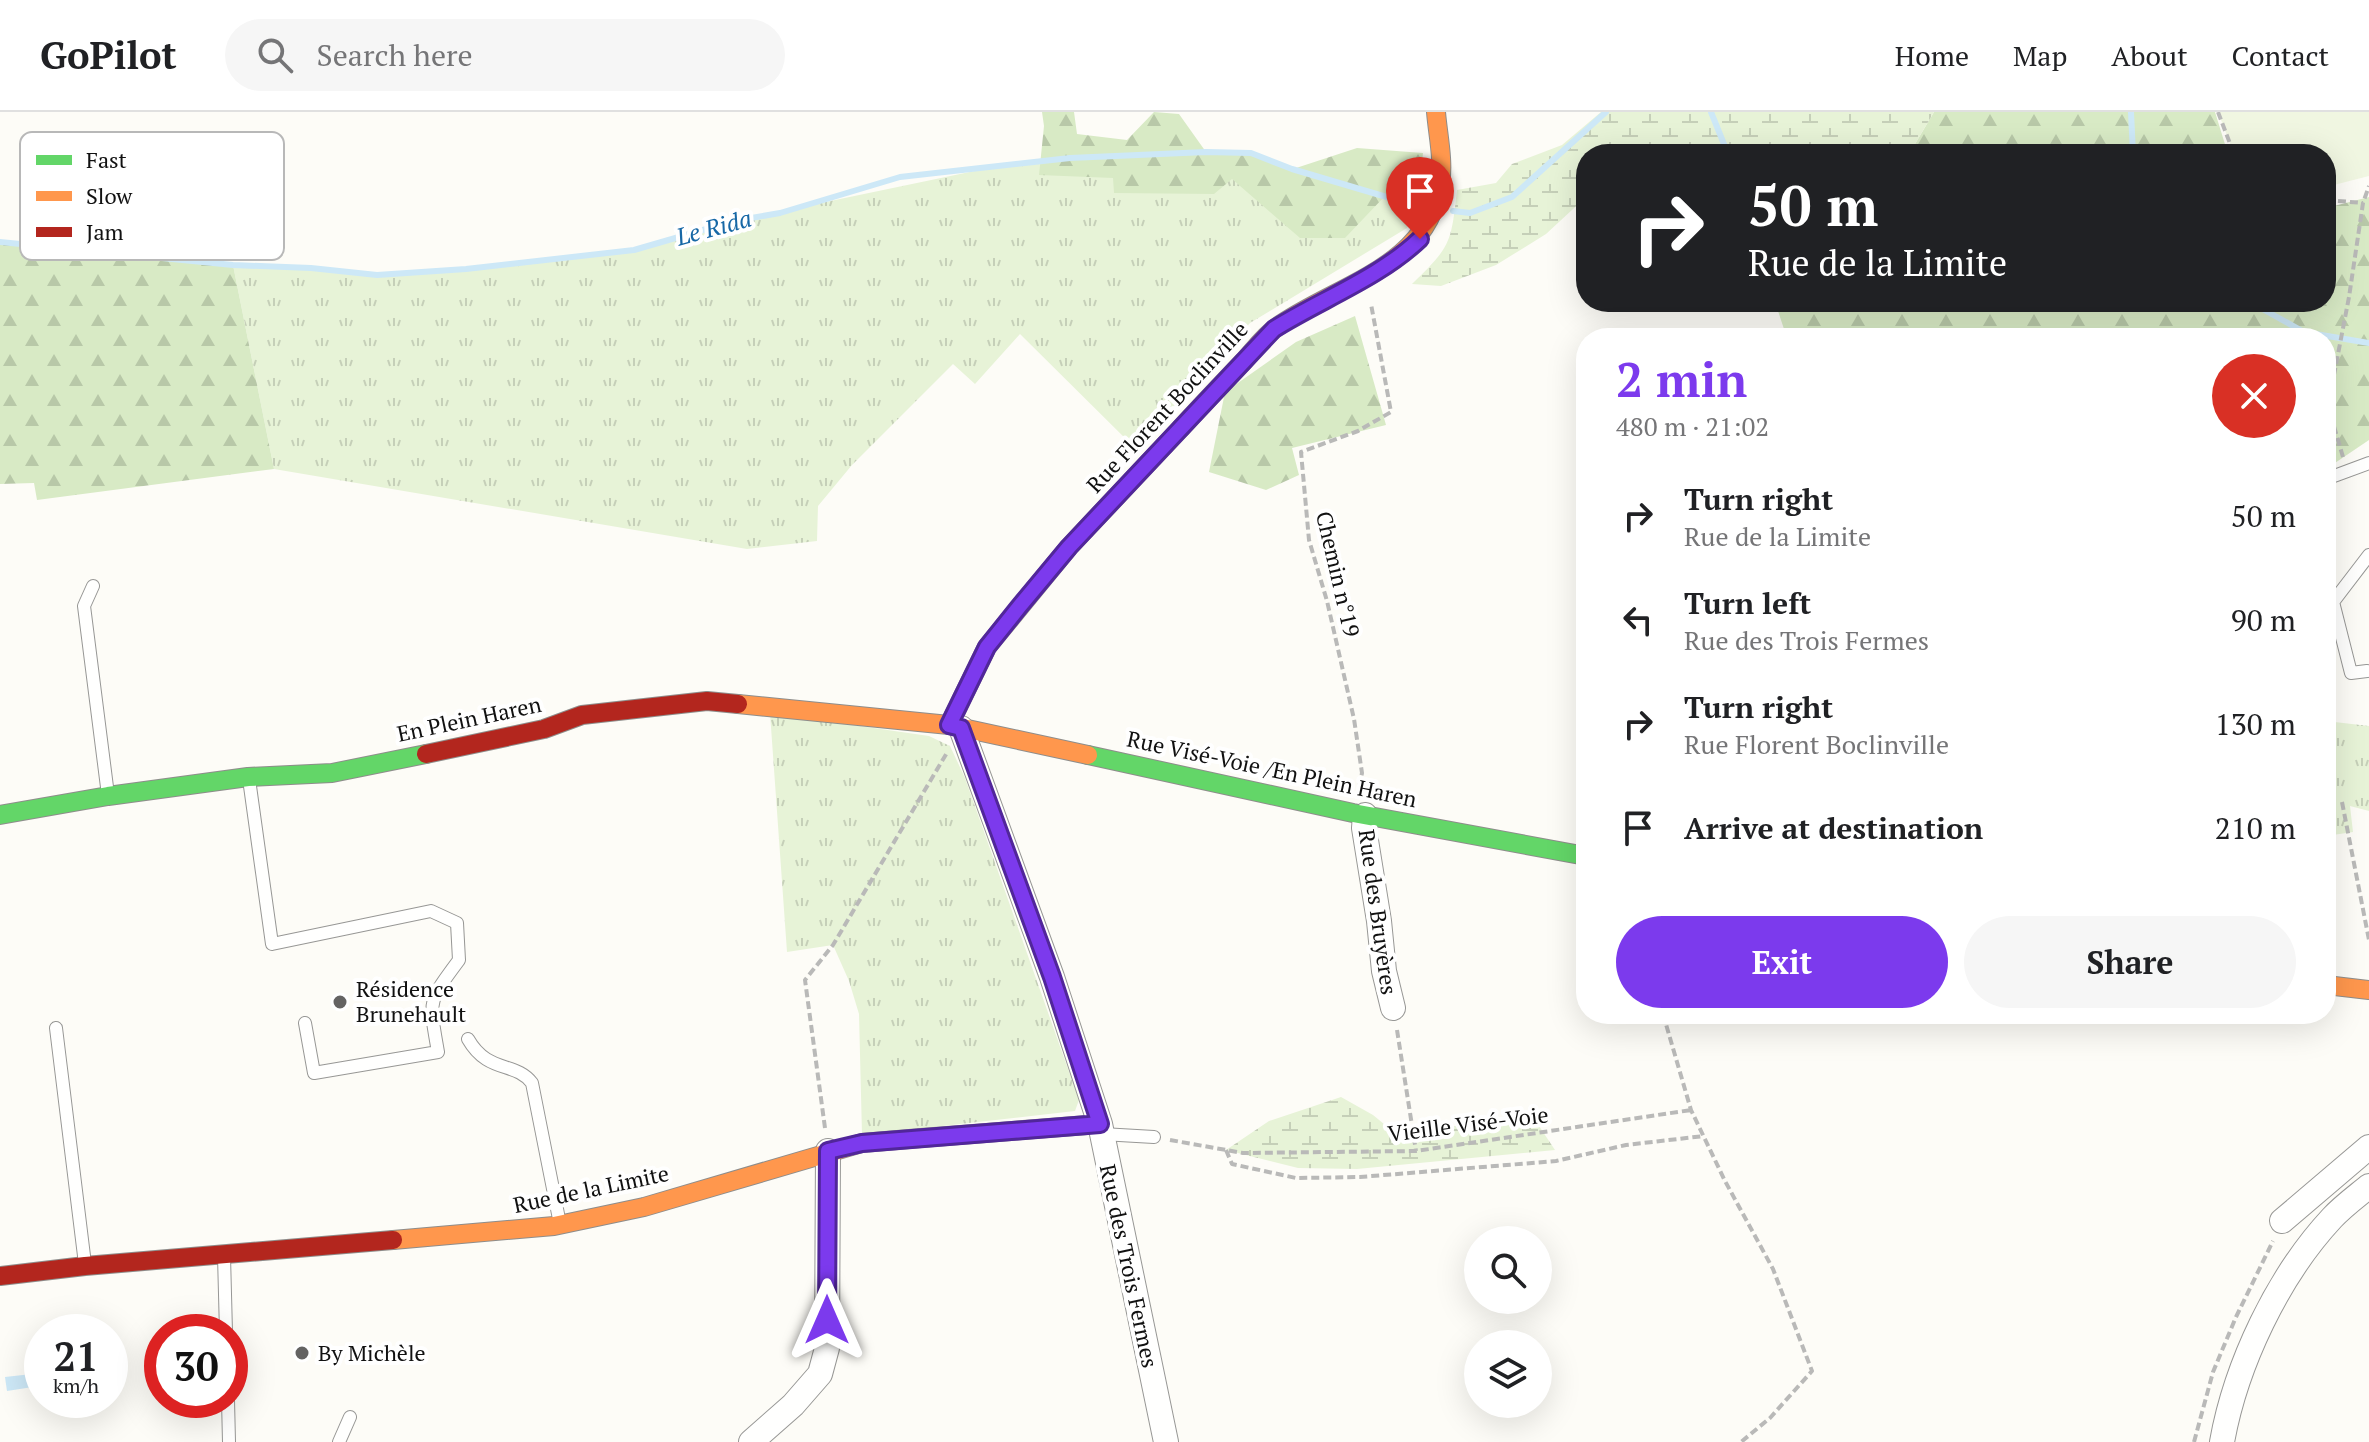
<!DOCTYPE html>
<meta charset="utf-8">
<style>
:root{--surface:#fff;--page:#f6f6f6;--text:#202124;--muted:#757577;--line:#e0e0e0;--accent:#7c3aed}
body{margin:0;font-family:"PT Serif",serif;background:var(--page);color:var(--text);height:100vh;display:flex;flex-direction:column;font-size:30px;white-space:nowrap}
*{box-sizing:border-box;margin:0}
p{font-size:26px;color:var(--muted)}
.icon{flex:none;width:44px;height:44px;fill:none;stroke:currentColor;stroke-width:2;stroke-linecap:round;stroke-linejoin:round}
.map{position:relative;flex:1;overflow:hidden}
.drawer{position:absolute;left:1576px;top:216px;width:760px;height:696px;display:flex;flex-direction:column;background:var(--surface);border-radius:32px;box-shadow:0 8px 32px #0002}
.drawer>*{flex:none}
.guide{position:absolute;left:1576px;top:32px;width:760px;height:168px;border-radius:32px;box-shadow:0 8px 32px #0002;background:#202124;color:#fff;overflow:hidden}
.controls{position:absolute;left:1464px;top:1114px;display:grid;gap:16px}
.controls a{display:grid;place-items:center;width:88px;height:88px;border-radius:50%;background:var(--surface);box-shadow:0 8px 32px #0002;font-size:40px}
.speed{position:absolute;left:24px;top:1202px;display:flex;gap:16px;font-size:40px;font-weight:700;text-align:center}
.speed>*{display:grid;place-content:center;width:104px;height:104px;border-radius:50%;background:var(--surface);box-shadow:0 8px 32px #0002;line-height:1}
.speed small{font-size:20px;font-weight:400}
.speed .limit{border:12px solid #d22;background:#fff;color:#111}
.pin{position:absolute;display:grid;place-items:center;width:68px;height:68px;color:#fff;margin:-82px -34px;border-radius:50% 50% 50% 0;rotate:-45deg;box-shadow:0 0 8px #0007}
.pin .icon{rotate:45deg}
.me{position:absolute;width:88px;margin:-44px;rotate:0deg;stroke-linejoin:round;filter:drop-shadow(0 0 6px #0008)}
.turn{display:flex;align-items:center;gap:28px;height:168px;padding:0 40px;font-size:36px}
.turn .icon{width:104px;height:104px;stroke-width:2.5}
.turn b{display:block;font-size:56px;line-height:68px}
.round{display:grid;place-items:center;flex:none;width:84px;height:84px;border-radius:42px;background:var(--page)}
.overview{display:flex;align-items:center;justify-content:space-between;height:136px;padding:0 40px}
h1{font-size:48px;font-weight:600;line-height:60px;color:var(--accent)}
.primary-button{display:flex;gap:16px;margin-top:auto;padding:16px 40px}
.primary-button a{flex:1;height:92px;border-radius:48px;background:var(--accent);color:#fff;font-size:32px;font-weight:600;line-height:92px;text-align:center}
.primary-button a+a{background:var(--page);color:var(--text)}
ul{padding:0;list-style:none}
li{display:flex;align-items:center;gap:24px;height:104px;padding:0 40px}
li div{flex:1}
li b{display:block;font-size:30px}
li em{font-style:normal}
header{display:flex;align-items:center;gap:48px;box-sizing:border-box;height:112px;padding:0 40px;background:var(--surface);border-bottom:2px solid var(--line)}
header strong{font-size:38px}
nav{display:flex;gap:44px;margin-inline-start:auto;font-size:28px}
.search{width:560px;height:72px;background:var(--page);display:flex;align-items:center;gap:20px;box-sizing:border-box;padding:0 28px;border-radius:44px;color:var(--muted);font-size:30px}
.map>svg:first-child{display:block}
.grass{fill:url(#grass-tufts)}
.forest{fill:url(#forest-firs)}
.wetland{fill:url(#wetland-marsh)}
.pitch{fill:#f0f6e1}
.water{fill:#cde8f7}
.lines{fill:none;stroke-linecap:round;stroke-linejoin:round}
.stream{stroke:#cde8f7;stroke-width:6}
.lane-casing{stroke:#979795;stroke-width:14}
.street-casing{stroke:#979795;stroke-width:26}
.fast-casing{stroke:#8e8d8b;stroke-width:20}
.slow-casing{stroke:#8e8d8b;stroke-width:20}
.jam-casing{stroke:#8e8d8b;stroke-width:20}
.path{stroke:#b9b9b8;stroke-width:4;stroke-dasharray:8 4;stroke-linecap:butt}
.lane{stroke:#fffffe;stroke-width:12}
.street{stroke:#fffffe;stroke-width:24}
.fast{stroke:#63d668;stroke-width:18}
.slow{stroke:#ff974d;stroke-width:18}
.jam{stroke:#b3261e;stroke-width:18}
.route-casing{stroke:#51269a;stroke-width:20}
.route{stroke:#7c3aed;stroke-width:14}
.poi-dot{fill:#646362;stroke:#fff;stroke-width:3}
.labels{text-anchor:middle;stroke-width:8;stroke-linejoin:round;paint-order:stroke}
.street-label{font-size:22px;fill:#111;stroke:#fff}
.poi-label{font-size:22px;fill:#111;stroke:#fff;text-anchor:start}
.water-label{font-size:24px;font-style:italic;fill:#1768a6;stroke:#fff}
.key{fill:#fff;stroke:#b8b8b8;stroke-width:2}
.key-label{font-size:22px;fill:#111}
</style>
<header>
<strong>GoPilot</strong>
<div class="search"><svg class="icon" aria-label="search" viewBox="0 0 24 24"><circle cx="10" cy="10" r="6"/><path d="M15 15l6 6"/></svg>Search here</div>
<nav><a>Home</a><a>Map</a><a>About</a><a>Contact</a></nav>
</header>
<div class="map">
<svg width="2369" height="1330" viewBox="0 0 2369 1330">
<defs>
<pattern id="grass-tufts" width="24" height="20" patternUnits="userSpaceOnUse" patternTransform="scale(2)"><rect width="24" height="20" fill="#e7f3d7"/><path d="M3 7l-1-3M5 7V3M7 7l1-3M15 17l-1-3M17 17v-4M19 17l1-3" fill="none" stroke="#c5cfb8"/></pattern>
<pattern id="forest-firs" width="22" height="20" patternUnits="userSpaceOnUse" patternTransform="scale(2)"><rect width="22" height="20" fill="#d8eac5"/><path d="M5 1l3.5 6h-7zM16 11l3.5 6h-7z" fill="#b8c8a8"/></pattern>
<pattern id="wetland-marsh" width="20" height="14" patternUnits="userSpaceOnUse" patternTransform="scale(2)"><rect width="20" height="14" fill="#e7f3d7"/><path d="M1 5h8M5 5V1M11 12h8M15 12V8" fill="none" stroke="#c5cfb8"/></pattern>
</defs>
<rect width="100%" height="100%" fill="#fdfcf7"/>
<path class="grass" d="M 1251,41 L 1293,57 L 1417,94 L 1407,116 L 1250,211 L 1139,340 L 1020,222 L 975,272 L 953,252 L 852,353 L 818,394 L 817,429 L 747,437 L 274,357 L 233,153 L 311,156 L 378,163 L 466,157 L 634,138 L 734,109 L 1008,52 L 1070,46 Z
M 770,601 L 929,624 L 950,634 L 965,666 L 1079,988 L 1075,999 L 862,1023 L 859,902 L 849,869 L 833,833 L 787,840 Z
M 2326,609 L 2369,614 L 2369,699 L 2350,694 L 2353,720 L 2326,724 Z"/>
<path class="forest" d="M 1042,0 L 1074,0 L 1077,22 L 1127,28 L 1154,0 L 1179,2 L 1206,40 L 1251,41 L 1293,57 L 1357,36 L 1423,41 L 1417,94 L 1384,85 L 1345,126 L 1300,126 L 1232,67 L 1214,82 L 1114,81 L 1113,66 L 1039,63 L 1044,14 Z
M 1934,0 L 2215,0 L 2228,42 L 1723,42 L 1722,38 L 1775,42 L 1832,34 L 1915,32 Z
M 2369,85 L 2369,328 L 2326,357 L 2326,226 L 1787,226 L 1775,190 L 2326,190 L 2326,96 Z
M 0,130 L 233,153 L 274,357 L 37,388 L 34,371 L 0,372 Z
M 1355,204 L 1386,313 L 1292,336 L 1299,363 L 1266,378 L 1209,360 L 1225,280 L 1296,230 Z"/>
<path class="wetland" d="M 1601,0 L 1934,0 L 1915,32 L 1832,34 L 1775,42 L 1684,35 L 1670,42 L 1586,42 L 1586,85 L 1546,122 L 1496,153 L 1441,174 L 1412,172 C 1451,134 1451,132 1457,78 L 1496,71 L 1512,52 L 1562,33 Z
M 1341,985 L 1373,1003 L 1406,1030 L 1446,1015 L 1533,1005 L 1555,1038 L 1357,1057 L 1298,1056 L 1226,1038 L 1269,1009 Z"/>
<path class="pitch" d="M 2218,0 L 2369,0 L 2369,64 L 2326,75 L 2326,42 L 2234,42 Z"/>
<path class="water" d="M 32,1262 L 37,1263 L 39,1274 L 7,1279 L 5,1265 Z"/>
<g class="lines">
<path class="stream" d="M 1711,0 L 1728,42
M 2131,0 L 2133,42
M 1453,99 L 1470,101 L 1512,85 L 1606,0
M 0,130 L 233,153 L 311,156 L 377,163 L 466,157 L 634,138 L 734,109 L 780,101 L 900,65 L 1070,46 L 1206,40 L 1251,41 L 1292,57 L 1417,94
M 2250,190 L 2304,220 L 2369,231"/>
<defs>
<path id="lane" d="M 2326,367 L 2369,351
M 93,474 L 84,494 L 108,683
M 2367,559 L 2351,561 L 2333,490 L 2369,443
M 249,667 L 272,832 L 431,799 L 457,811 L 459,848 C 427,891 429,888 438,940 L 314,961 L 305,911
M 56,916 L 85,1152
M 468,927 C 488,962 515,949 532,971 L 560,1112
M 1102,1022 L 1154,1025
M 224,1144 L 226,1220
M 228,1288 L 229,1330
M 339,1330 L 350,1305"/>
<path id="street" d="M 961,616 L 1052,865 L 1100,1012 L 1166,1330
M 1365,703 L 1364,716 L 1379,809 L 1384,859 L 1393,896
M 2282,1109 L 2369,1035
M 751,1330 L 793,1293 L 820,1262 L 827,1236 L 828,1039
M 2222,1330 C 2236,1252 2278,1164 2332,1106 C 2343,1094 2357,1084 2369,1074"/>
<path id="fast" d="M 1088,643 L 1353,701 L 1586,744
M 0,703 L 108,684 L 248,665 L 332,661 L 426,642"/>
<path id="slow" d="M 1181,316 C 1201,294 1222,272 1243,250 C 1254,238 1264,224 1277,215 C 1336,173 1428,156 1440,73 C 1444,49 1438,24 1436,0
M 738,592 L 949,613 L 1088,643
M 2326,873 L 2369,878
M 393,1128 L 554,1114 L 644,1095 L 862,1031 L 921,1026"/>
<path id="jam" d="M 949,613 L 987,535 L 1069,435 L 1181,316
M 426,642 L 544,617 L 582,603 L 707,589 L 738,592
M 921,1026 L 1100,1012
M 0,1164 L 85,1154 L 393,1128"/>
</defs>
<use href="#lane" class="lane-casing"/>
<use href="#street" class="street-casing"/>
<use href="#fast" class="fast-casing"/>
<use href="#slow" class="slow-casing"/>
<use href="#jam" class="jam-casing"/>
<path class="path" d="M 2218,0 L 2234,42
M 2326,88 L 2363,91
M 2343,345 L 2328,294 L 2349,185 L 2363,91 L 2369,74
M 1359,675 L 1362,661 L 1354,607 L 1327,489 L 1309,428 L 1301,340 L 1358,319 L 1391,300 L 1371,192
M 2342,690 L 2369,828
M 1663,902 L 1691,998 L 1725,1069 L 1773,1157 L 1812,1259 L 1770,1306 L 1741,1330
M 1397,918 L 1416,1039
M 825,1016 L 805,868 L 833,833 L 948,639
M 1170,1028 L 1243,1041 L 1416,1039 L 1691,998
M 1226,1038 L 1232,1052 L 1296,1066 L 1360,1065 L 1556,1049 L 1626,1033 L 1704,1024
M 2194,1330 L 2213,1260 L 2236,1205 L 2273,1129"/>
<use href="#lane" class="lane"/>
<use href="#street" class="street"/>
<use href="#fast" class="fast"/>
<use href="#slow" class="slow"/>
<use href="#jam" class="jam"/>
</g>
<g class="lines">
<defs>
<path id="route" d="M 827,1208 L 828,1039 L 862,1031 L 1100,1012 L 1052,865 L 961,616 L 949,613 L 987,535 L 1019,495 L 1069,435 L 1274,217 C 1322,187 1379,166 1420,127"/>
</defs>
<use href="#route" class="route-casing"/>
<use href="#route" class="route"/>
</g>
<g class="poi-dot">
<circle cx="340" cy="890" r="8"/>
<circle cx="302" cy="1241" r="8"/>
</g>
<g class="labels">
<g class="street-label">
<text transform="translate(1167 295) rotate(-47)" y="8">Rue Florent Boclinville</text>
<text transform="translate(1338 462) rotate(77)" y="8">Chemin n°19</text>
<text transform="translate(469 607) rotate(-12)" y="8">En Plein Haren</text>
<text transform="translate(1272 657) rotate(12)" y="8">Rue Visé-Voie /En Plein Haren</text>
<text transform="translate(1378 800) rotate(82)" y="8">Rue des Bruyères</text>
<text transform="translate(1468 1012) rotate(-7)" y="8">Vieille Visé-Voie</text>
<text transform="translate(591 1077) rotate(-12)" y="8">Rue de la Limite</text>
<text transform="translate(1129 1154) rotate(78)" y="8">Rue des Trois Fermes</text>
</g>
<g class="poi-label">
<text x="356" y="885">Résidence<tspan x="356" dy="25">Brunehault</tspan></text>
<text x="318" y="1249">By Michèle</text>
</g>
<g class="water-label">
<text transform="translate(714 116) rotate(-15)" y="8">Le Rida</text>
</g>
</g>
<rect x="20" y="20" width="264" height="128" rx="12" class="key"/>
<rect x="36" y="43" width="36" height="10" fill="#63d668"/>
<rect x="36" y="79" width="36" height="10" fill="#ff974d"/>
<rect x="36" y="115" width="36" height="10" fill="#b3261e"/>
<g class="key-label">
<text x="86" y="56">Fast</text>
<text x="86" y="92">Slow</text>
<text x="86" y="128">Jam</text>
</g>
</svg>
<div class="controls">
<a><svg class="icon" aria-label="search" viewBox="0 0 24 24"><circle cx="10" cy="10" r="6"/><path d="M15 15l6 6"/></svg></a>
<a><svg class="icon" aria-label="layers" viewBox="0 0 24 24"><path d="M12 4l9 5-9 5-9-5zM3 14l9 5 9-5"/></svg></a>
</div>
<div class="speed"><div>21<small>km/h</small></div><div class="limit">30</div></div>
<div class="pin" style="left:1420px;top:127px;background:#d93025"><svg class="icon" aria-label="arrive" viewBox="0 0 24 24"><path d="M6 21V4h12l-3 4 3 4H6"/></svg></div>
<svg class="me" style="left:827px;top:1208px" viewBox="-20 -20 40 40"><path d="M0-17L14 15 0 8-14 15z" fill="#7c3aed" stroke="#fff" stroke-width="4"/></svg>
<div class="guide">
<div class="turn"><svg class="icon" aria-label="right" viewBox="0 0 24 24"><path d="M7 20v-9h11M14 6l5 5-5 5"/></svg><div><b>50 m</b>Rue de la Limite</div></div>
</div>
<section class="drawer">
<div class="overview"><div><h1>2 min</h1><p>480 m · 21:02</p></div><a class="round" style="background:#d93025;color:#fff"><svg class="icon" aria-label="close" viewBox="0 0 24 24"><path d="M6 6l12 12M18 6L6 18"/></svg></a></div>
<ul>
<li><svg class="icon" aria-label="right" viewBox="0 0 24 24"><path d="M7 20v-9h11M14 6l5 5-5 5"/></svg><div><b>Turn right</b><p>Rue de la Limite</p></div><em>50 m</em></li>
<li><svg class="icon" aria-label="left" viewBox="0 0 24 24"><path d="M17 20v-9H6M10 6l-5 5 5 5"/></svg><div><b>Turn left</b><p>Rue des Trois Fermes</p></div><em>90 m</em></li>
<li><svg class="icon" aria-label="right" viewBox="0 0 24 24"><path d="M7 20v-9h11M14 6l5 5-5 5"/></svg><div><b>Turn right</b><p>Rue Florent Boclinville</p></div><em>130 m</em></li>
<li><svg class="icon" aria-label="arrive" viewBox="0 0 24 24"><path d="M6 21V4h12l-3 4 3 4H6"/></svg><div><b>Arrive at destination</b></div><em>210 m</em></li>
</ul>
<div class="primary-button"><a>Exit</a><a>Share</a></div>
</section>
</div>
